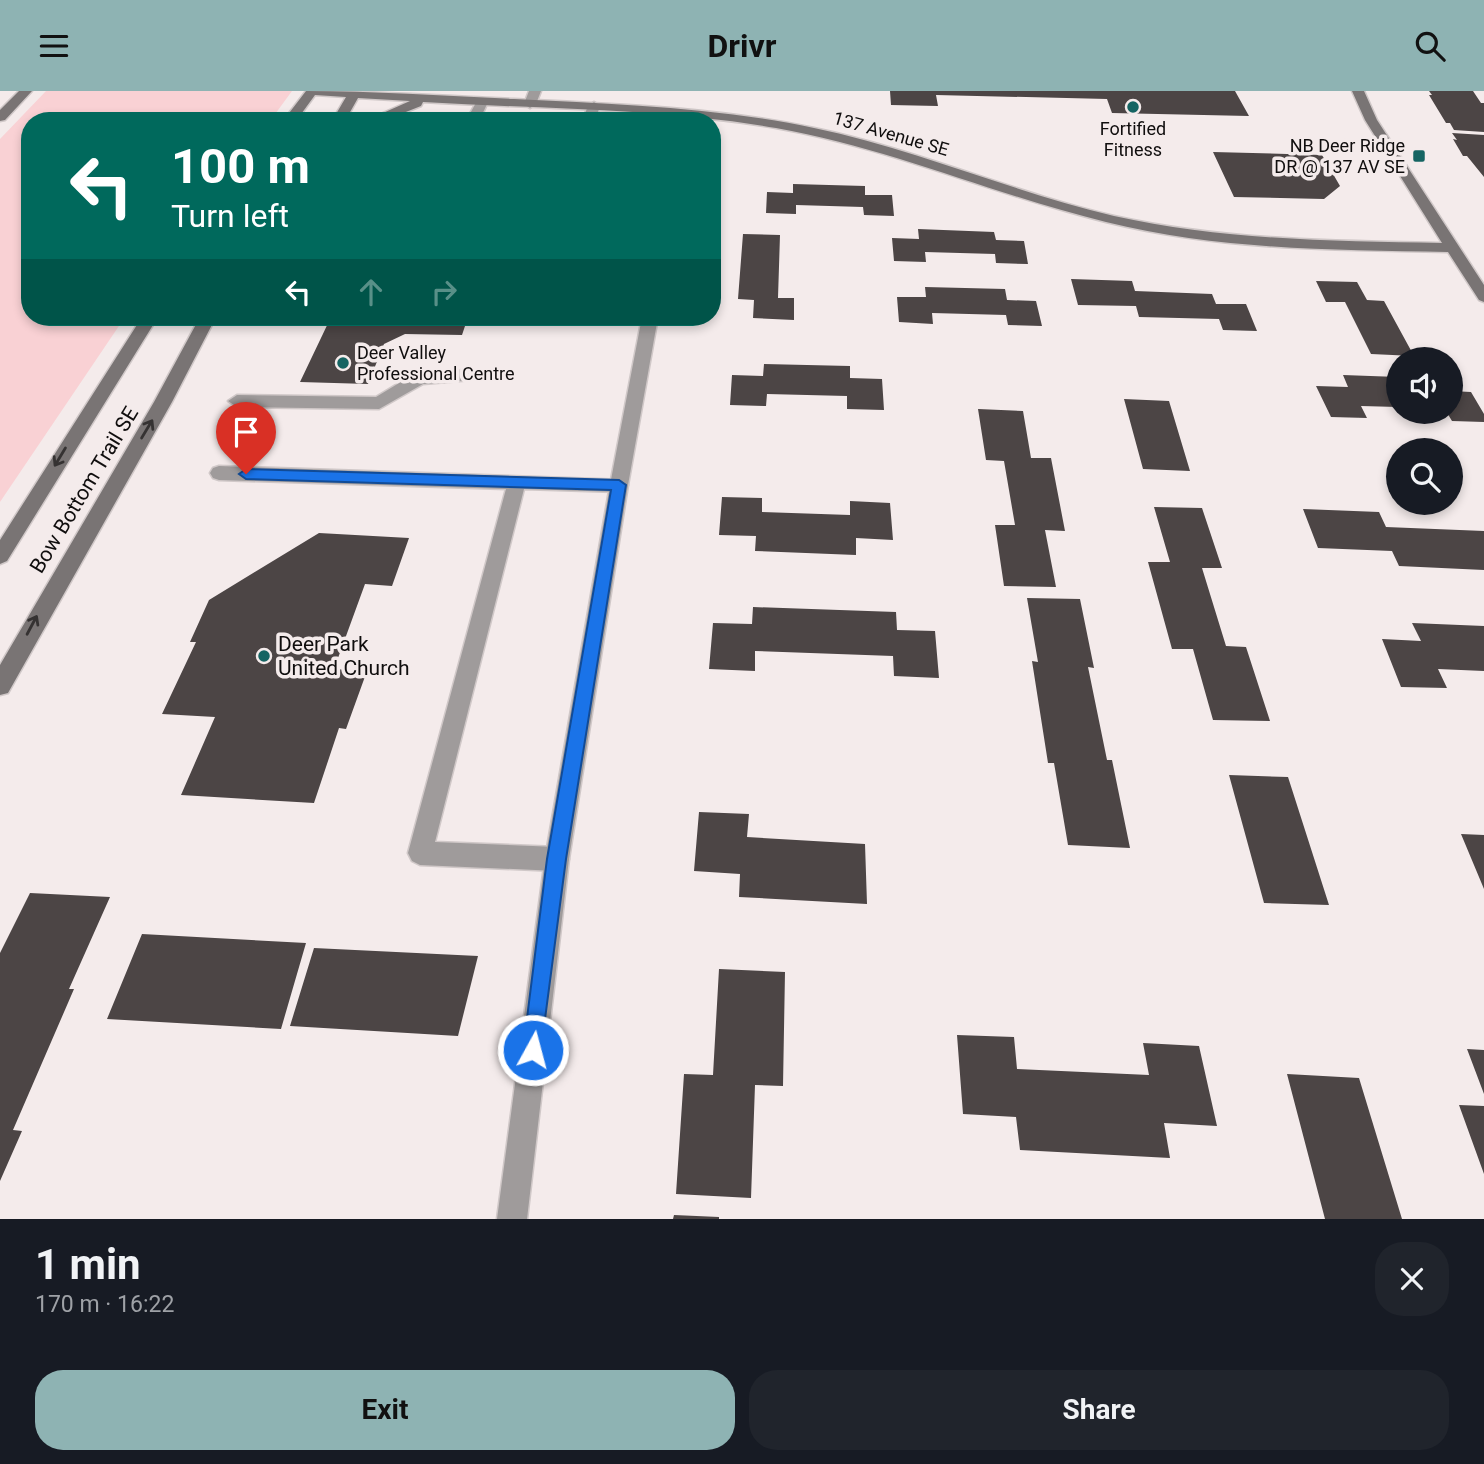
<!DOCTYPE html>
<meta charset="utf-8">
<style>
:root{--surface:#171b24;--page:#20242c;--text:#f1f3f6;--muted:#9ea1a6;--accent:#8eb3b3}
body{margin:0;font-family:Roboto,sans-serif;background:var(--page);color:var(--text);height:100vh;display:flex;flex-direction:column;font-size:26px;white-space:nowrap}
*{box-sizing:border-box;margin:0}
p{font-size:23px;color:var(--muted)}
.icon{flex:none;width:38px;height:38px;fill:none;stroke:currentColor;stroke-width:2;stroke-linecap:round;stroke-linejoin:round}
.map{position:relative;height:1128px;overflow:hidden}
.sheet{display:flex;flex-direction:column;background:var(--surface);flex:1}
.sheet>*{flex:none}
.banner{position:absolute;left:21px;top:21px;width:700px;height:214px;border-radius:28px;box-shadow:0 4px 10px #0003;background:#00695c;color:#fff;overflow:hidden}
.tools{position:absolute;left:1386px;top:256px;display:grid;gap:14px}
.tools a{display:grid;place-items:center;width:77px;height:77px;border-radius:50%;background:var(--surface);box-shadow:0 4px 10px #0003;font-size:35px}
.pin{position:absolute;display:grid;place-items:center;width:60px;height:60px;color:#fff;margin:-72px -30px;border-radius:50% 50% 50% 0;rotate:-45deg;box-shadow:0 0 7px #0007}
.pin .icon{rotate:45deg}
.me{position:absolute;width:77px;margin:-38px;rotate:7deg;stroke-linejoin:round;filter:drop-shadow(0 0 5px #0008)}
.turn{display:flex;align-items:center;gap:24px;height:147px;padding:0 35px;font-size:32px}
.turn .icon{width:91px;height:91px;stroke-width:2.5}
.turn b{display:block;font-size:49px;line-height:60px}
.lanes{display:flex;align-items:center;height:66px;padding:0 35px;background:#0003;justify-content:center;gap:35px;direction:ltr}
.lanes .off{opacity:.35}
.round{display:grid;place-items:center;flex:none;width:74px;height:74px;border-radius:28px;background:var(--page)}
.overview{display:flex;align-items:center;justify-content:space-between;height:119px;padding:0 35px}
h1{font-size:42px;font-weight:700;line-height:52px}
.primary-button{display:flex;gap:14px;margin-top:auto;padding:14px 35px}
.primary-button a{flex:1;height:80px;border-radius:28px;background:var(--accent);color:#111;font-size:28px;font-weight:700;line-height:80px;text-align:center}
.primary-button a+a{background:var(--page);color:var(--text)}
header{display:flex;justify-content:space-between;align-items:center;height:91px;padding:0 35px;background:var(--accent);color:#111;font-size:32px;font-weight:700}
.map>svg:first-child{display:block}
.green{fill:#f9d1d4}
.building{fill:#4c4545}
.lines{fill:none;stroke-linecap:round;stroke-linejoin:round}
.lane-casing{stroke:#d0c8c8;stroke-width:3}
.street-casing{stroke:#d0c8c8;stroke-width:3}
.secondary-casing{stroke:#d0c8c8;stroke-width:3}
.lane{fill:#9f9b9b;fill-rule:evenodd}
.street{fill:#9f9b9b;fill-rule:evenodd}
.secondary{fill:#797474;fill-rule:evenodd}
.oneway{stroke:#353232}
.route{fill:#1a73e8;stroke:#114b97;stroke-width:2}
.poi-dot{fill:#156462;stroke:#f4ebeb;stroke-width:2.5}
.labels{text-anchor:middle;stroke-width:7;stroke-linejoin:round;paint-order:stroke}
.far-poi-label{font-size:18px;fill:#100e0e;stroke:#f4ebeb}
.far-street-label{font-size:18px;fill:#100e0e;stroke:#f4ebeb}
.street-label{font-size:21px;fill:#100e0e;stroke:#f4ebeb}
.poi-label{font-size:21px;fill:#100e0e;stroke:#f4ebeb;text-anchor:start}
</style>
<header><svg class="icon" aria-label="menu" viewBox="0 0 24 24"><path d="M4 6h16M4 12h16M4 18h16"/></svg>Drivr<svg class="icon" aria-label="search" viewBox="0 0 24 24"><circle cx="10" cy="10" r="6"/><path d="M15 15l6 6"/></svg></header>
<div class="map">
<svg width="1484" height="1128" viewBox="0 0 1484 1128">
<rect width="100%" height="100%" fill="#f4ebeb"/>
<path class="green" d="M 46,0 L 292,0 L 270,30 L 30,30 L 30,226 L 125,226 L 0,411 L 0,48 Z"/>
<path class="building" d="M 890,0 L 1235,0 L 1249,25 L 1112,22 L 1107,8 L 936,4 L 938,15 L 891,14 Z
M 1429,0 L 1473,0 L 1481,12 L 1484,12 L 1484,41 L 1454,39 L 1450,32 L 1446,32 L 1429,4 L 1432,4 Z
M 1452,42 L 1484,44 L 1484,86 L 1467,65 L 1463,65 L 1453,48 L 1457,49 Z
M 1213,61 L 1322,64 L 1340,95 L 1324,108 L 1234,106 Z
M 793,93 L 865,95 L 865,104 L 892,104 L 894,125 L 864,124 L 863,116 L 796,114 L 796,123 L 766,122 L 767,101 L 793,102 Z
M 918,138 L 994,141 L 996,149 L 1024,150 L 1028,173 L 996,172 L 995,163 L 925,161 L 926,171 L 894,170 L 892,147 L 919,148 Z
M 743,143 L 780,144 L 778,207 L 794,207 L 794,229 L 753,227 L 754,209 L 738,208 Z
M 1071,188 L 1132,190 L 1135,200 L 1212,203 L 1216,213 L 1246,213 L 1257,240 L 1223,239 L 1219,228 L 1139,226 L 1136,215 L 1078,214 Z
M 1316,190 L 1357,191 L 1367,209 L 1384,210 L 1414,265 L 1371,263 L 1345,211 L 1326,211 Z
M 925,196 L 1005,198 L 1007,209 L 1036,210 L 1042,235 L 1008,234 L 1006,224 L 932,222 L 933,233 L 899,231 L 897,206 L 926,206 Z
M 331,226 L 468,226 L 462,244 L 405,243 L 384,253 L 368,293 L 300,291 Z
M 764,273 L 850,275 L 850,287 L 882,288 L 884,319 L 847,318 L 847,305 L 767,303 L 766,315 L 730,314 L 732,284 L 763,285 Z
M 1343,284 L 1398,286 L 1398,316 L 1361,315 L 1367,327 L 1331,326 L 1316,295 L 1348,296 Z
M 1451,300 L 1471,301 L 1484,323 L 1484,331 L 1452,330 L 1446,320 L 1451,320 Z
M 1124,308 L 1169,310 L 1190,380 L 1143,378 Z
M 978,318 L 1023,320 L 1031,367 L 1051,367 L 1065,440 L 1045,439 L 1056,496 L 1004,495 L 995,434 L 1015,434 L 1004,370 L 986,369 Z
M 722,406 L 762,407 L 762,421 L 850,424 L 850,410 L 890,412 L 893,449 L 856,447 L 856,464 L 755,460 L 756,445 L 719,444 Z
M 1154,416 L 1202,417 L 1222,477 L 1202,477 L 1226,555 L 1246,556 L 1270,630 L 1213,629 L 1193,558 L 1172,558 L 1148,471 L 1170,471 Z
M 1303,418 L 1379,421 L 1386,436 L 1484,440 L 1484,479 L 1399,475 L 1392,460 L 1318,457 Z
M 319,442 L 409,447 L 392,495 L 365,493 L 334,578 L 367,580 L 346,638 L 339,637 L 314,712 L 181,704 L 215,626 L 162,623 L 196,551 L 190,551 L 209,509 Z
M 1027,507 L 1080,508 L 1094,577 L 1088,576 L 1107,669 L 1112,669 L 1130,757 L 1068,754 L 1054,672 L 1048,672 L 1032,570 L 1038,571 Z
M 753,516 L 896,521 L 897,539 L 935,540 L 939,587 L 894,585 L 893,565 L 755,560 L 755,580 L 709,578 L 713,532 L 752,533 Z
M 1412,532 L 1484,535 L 1484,580 L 1438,578 L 1447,597 L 1401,596 L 1382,548 L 1421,550 Z
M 1229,684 L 1288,686 L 1329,814 L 1264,812 Z
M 699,721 L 749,723 L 747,746 L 865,753 L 867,813 L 739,806 L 740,783 L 694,780 Z
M 1461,743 L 1484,744 L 1484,798 Z
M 30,802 L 110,806 L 69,898 L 74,898 L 13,1039 L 22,1040 L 0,1090 L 0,862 Z
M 142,843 L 306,852 L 281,938 L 107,928 Z
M 314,857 L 478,865 L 458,945 L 290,935 Z
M 719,878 L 785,881 L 783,995 L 755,994 L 751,1107 L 676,1103 L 684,983 L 713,984 Z
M 957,944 L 1014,946 L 1017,978 L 1149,984 L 1143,952 L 1199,955 L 1217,1035 L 1164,1032 L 1170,1067 L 1020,1059 L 1016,1026 L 963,1023 Z
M 1467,958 L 1484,959 L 1484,1003 Z
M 1287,983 L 1359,987 L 1402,1128 L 1325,1128 Z
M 1459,1014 L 1484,1015 L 1484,1083 Z
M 674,1124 L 719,1126 L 719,1128 L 673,1128 Z"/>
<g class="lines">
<defs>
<path id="lane" d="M 529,0 L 541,0 L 536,13 L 530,17 L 524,13 Z
M 482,7 L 488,11 L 479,30 L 466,30 L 478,8 Z
M 594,11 L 600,15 L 595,30 L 582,30 L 588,15 Z
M 465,279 L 473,285 L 471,289 L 423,293 L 379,318 L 237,316 L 228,310 L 237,304 L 376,306 L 414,283 Z
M 219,375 L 626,389 L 628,394 L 626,399 L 619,401 L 524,398 L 435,751 L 557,756 L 566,760 L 569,768 L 566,776 L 557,780 L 420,774 L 412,770 L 408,762 L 506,398 L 219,389 L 213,387 L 210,382 L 213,377 Z"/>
<path id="street" d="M 642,226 L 658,226 L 628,394 L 569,768 L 527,1128 L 497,1128 L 545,768 L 610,394 Z"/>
<path id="secondary" d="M 19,0 L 32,0 L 5,29 L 0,30 L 0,19 Z
M 306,0 C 375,0 444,5 514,8 C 614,13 715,16 814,37 C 916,58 1012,101 1114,125 C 1222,149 1332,150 1442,152 L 1365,29 L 1352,0 L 1364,0 L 1377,29 L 1484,194 L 1484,211 L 1479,209 L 1448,161 C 1333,159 1219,159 1106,131 C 995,104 890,57 776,37 C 660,17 541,18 423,11 L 421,15 L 383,30 L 365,30 L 410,10 L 358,7 L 345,30 L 332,30 L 346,6 L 315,4 L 296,30 L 283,30 Z
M 142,226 L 158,226 L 7,470 L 0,473 L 0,449 Z
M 200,226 L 216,226 L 172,311 L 8,602 L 0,604 L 0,574 L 154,311 Z"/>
</defs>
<use href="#lane" class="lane-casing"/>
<use href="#street" class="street-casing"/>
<use href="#secondary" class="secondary-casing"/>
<use href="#lane" class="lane"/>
<use href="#street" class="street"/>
<use href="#secondary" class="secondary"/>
</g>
<defs><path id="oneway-shaft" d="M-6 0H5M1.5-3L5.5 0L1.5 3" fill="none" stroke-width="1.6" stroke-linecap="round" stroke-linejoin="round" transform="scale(1.75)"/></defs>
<g class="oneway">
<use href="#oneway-shaft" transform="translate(147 338) rotate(-59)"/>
<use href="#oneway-shaft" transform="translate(60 366) rotate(121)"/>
<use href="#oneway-shaft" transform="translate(32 534) rotate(-62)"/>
</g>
<path class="route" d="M 246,378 L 619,389 L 626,394 L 566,768 L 540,966 L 533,969 L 526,966 L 523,959 L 547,768 L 611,399 L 246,388 L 239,383 Z"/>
<g class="poi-dot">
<circle cx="1133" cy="16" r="7"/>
<rect x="1412" y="58" width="14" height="14" rx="3.5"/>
<circle cx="343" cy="272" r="7"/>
<circle cx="264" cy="565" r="7"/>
</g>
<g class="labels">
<g class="far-poi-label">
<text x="1133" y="44">Fortified<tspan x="1133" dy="21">Fitness</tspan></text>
<text x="1405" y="61" text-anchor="end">NB Deer Ridge<tspan x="1405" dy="21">DR @ 137 AV SE</tspan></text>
<text x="357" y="268" text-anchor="start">Deer Valley<tspan x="357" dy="21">Professional Centre</tspan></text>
</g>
<g class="far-street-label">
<text transform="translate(891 43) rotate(16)" y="6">137 Avenue SE</text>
</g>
<g class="street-label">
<text transform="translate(84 399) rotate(-59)" y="7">Bow Bottom Trail SE</text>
</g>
<g class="poi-label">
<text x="278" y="560">Deer Park<tspan x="278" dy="24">United Church</tspan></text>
</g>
</g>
</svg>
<div class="tools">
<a><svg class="icon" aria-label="sound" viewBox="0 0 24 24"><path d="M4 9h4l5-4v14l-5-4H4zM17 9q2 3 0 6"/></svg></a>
<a><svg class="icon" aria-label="search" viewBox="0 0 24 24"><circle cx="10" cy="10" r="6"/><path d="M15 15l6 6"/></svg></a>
</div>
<div class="pin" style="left:246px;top:383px;background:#d93025"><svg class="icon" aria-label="arrive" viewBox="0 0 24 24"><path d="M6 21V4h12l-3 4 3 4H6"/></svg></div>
<svg class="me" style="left:533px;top:959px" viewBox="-20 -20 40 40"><circle r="17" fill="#1a73e8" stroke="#fff" stroke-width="3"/><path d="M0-11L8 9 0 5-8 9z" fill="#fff"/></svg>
<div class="banner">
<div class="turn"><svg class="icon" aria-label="left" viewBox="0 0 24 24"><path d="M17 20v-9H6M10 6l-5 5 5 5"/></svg><div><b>100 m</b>Turn left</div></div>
<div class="lanes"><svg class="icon" aria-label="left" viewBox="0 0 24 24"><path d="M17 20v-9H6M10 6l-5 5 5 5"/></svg><svg class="icon off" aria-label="ahead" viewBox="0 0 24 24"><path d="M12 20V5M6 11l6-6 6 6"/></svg><svg class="icon off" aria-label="right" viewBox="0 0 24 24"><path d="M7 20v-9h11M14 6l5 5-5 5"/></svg></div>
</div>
</div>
<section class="sheet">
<div class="overview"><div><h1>1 min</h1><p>170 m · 16:22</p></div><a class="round"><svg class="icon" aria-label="close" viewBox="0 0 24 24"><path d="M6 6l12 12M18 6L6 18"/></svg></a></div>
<div class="primary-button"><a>Exit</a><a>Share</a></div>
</section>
